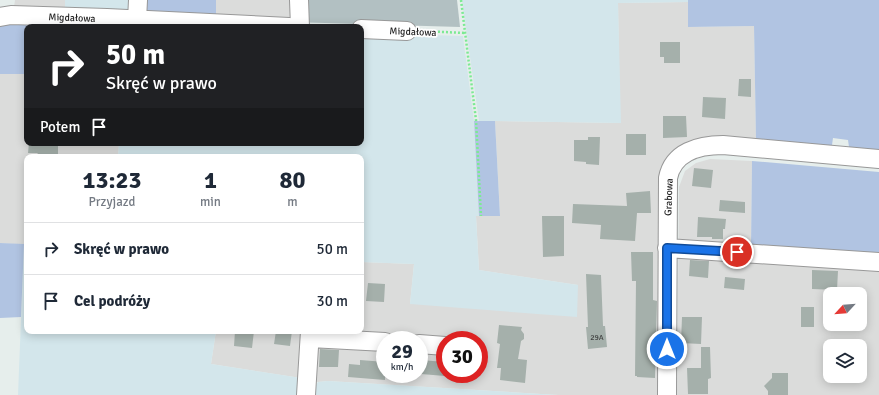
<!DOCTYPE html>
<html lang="pl">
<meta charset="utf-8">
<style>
:root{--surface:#fff;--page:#f6f6f7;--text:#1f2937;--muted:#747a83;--line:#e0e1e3}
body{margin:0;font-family:Signika,sans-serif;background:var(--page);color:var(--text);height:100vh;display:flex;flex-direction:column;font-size:15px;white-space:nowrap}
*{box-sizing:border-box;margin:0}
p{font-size:13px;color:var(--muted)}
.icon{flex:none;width:22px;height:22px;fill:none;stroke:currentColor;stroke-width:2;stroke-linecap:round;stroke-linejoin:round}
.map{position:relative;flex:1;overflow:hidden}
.side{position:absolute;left:24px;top:154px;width:340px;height:180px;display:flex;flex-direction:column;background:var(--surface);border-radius:8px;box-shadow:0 2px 10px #0003}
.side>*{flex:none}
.top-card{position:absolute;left:24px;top:24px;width:340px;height:122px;border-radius:8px;box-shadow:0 2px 10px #0003;background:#202124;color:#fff;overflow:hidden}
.needle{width:26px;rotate:244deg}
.controls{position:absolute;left:823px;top:287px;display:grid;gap:8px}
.controls a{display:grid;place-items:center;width:44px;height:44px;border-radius:8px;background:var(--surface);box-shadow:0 2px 10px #0003;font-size:20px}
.speed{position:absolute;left:376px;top:331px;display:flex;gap:8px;font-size:20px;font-weight:700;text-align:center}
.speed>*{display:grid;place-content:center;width:52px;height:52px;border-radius:50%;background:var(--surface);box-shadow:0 2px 10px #0003;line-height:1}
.speed small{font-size:10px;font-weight:400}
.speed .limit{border:6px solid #d22;background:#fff;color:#111}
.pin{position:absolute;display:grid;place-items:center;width:34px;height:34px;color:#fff;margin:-17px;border:2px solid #fff;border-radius:50%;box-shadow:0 1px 4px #0007}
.me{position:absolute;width:44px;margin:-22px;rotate:0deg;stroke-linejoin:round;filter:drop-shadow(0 0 3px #0008)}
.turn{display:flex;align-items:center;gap:14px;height:84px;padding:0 16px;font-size:18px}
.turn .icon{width:52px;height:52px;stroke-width:2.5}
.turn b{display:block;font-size:28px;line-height:34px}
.then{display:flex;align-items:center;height:38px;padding:0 16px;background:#0003;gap:8px;font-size:15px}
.eta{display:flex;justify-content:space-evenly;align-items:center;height:68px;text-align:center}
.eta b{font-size:24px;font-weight:800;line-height:28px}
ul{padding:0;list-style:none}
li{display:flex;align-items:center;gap:12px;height:52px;padding:0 16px;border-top:1px solid var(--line)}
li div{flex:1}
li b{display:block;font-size:15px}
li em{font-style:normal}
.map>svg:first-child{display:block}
.residential{fill:#dbdcdb;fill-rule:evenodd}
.construction{fill:#b2c0c2}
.farmland{fill:#d3e6eb}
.grass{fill:#b1c4e2}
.building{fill:#a5b0ab}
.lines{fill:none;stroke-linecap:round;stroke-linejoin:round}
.minor-casing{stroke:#989898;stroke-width:20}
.path{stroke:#7bea93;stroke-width:2.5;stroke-dasharray:2 2;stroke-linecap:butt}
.minor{stroke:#fff;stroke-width:18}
.route-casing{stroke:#114b97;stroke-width:10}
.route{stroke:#1a73e8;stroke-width:7}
.labels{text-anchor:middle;stroke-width:3.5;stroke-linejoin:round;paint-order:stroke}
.number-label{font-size:8px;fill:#404241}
.street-label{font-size:10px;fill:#1e1e1e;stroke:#fff}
</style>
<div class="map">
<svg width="879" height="395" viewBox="0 0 879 395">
<rect width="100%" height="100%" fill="#e6eeec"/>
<path class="residential" d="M 15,0 L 65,0 L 65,11 L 14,7 Z
M 216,0 L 290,0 L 291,22 L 216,17 Z
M 688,2 L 688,27 L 754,26 L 756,141 L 717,137 L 689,141 L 670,152 L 661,174 L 661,395 L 558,395 L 328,381 L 318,382 L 301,378 L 211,364 L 216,331 L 361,331 L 361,262 L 414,264 L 410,304 L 578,285 L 479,270 L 476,216 L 500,215 L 495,121 L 620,123 L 618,3 ZM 385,340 L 419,340 L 419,374 L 385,374 ZM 445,340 L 479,340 L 479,374 L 445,374 Z
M 0,74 L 27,74 L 27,143 L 119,143 L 118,157 L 27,157 L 27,245 L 0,243 Z
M 710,159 L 752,161 L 751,246 L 879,254 L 879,395 L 677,395 L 679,187 L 685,171 L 696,163 ZM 830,294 L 860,294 L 860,324 L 830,324 ZM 830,346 L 860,346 L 860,376 L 830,376 Z"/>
<path class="construction" d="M 290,0 L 457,0 L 460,27 L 291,22 Z"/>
<path class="farmland" d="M 65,0 L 131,0 L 131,13 L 65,11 Z
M 462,0 L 688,0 L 688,2 L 618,3 L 621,123 L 495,121 L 479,121 Z
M 361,33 L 463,36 L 474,121 L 479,216 L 476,216 L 479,270 L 578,285 L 577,317 L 410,304 L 414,264 L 361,262 L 361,157 L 118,157 L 119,143 L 361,143 Z
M 24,244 L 27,245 L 27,331 L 216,331 L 211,364 L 301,378 L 300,395 L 18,395 Z
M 328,381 L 558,395 L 312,395 L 313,389 L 318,382 Z"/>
<path class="grass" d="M 145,0 L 216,0 L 216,17 L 144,15 Z
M 688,0 L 879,0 L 879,153 L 851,150 L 849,147 L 848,140 L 833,138 L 832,145 L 827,148 L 756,141 L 754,26 L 688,27 Z
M 3,23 L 121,27 L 27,27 L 27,74 L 0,74 L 0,25 Z
M 474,121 L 495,121 L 500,216 L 479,216 Z
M 752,161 L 879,172 L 879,254 L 751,246 Z
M 0,243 L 24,244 L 21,317 L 0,318 Z"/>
<path class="building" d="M 660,42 L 680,42 L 680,63 L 664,63 L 664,57 L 660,57 Z
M 739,79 L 751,79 L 751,97 L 738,96 Z
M 703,97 L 726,98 L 725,119 L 702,117 Z
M 663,116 L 686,116 L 687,137 L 663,138 Z
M 626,134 L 646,134 L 646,155 L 626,155 Z
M 588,137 L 600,137 L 599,165 L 586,164 L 586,162 L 574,161 L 574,140 L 588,140 Z
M 29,143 L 58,143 L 58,154 L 47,154 L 41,156 L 37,153 L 28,153 Z
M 694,168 L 713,170 L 711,188 L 692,186 Z
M 650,191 L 651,213 L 637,213 L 635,241 L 600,239 L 601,225 L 572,223 L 573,204 L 627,206 L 626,193 Z
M 720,200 L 745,202 L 745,213 L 719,211 Z
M 542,216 L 564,216 L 564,256 L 543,257 Z
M 698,217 L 726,219 L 725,229 L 723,229 L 723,239 L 712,239 L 712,237 L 697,237 Z
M 631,252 L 653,252 L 653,300 L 657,301 L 655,378 L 637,377 L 637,376 L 635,376 L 636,281 L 632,281 Z
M 690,260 L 709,261 L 708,278 L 689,276 Z
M 812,270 L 838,271 L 837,290 L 812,289 Z
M 586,274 L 601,275 L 603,326 L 605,326 L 607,347 L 588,349 L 586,327 L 588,327 Z
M 725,277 L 745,279 L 744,290 L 724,288 Z
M 368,283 L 385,284 L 384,302 L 366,301 Z
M 801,307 L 814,307 L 814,327 L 801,327 Z
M 682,317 L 702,317 L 701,344 L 681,343 Z
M 499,325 L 522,327 L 521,330 L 524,334 L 524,339 L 521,341 L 518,359 L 527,360 L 525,383 L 500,380 L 501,368 L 497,368 L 500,344 L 497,343 Z
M 235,331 L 254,331 L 252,348 L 234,346 Z
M 276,331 L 292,331 L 290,346 L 274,344 Z
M 701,347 L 710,347 L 711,378 L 708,379 L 708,394 L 688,394 L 687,368 L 701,368 Z
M 320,349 L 339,350 L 338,367 L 319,367 Z
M 360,360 L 385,362 L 385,380 L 348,377 L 349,364 L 360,365 Z
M 421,360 L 445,362 L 445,376 L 421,374 Z
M 772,373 L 788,373 L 788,395 L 768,395 L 768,391 L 764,386 L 772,378 Z"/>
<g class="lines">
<defs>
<path id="minor" d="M 299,0 L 300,27
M 0,17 L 11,15 L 107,18 L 289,27
M 137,20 L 138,0
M 361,29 L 407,31
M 667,248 L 879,262
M 310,338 L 385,342
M 419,344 L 445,346
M 306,395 L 310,331
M 667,395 L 668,178 C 673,152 699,145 723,145 L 879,159"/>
</defs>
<use href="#minor" class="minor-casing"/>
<path class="path" d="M 461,0 L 476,120 L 481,216
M 422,31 L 465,33"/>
<use href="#minor" class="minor"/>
</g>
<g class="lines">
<defs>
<path id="route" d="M 667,349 L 667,248 L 737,252"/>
</defs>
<use href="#route" class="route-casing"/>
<use href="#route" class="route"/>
</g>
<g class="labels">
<g class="number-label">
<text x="597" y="340">29A</text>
</g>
<g class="street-label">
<text transform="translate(72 17) rotate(2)" y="4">Migdałowa</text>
<text transform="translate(413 31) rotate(2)" y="4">Migdałowa</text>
<text transform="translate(668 197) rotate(-88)" y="4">Grabowa</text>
</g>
</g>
</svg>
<div class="controls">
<a><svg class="needle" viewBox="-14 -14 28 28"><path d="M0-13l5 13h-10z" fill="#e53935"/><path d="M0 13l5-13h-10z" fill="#747a83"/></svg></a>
<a><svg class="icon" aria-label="layers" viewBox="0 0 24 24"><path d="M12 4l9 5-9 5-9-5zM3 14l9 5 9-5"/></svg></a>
</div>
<div class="speed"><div>29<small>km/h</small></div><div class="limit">30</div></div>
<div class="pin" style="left:737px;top:252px;background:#d93025"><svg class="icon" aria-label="arrive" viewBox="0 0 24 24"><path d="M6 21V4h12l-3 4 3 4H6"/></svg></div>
<svg class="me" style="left:667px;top:349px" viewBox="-20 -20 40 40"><circle r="17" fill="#1a73e8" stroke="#fff" stroke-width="3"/><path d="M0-11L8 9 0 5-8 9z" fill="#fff"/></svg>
<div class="top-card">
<div class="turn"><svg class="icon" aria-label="right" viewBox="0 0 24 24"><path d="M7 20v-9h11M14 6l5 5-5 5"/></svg><div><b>50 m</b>Skręć w prawo</div></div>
<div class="then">Potem<svg class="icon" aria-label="arrive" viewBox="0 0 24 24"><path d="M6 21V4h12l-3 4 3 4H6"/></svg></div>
</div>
<section class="side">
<div class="eta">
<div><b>13:23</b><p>Przyjazd</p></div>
<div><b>1</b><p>min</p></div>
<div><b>80</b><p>m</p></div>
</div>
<ul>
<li><svg class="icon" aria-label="right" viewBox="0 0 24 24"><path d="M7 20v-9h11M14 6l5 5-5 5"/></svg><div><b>Skręć w prawo</b></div><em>50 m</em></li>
<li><svg class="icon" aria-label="arrive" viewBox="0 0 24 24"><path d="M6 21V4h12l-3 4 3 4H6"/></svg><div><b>Cel podróży</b></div><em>30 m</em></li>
</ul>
</section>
</div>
